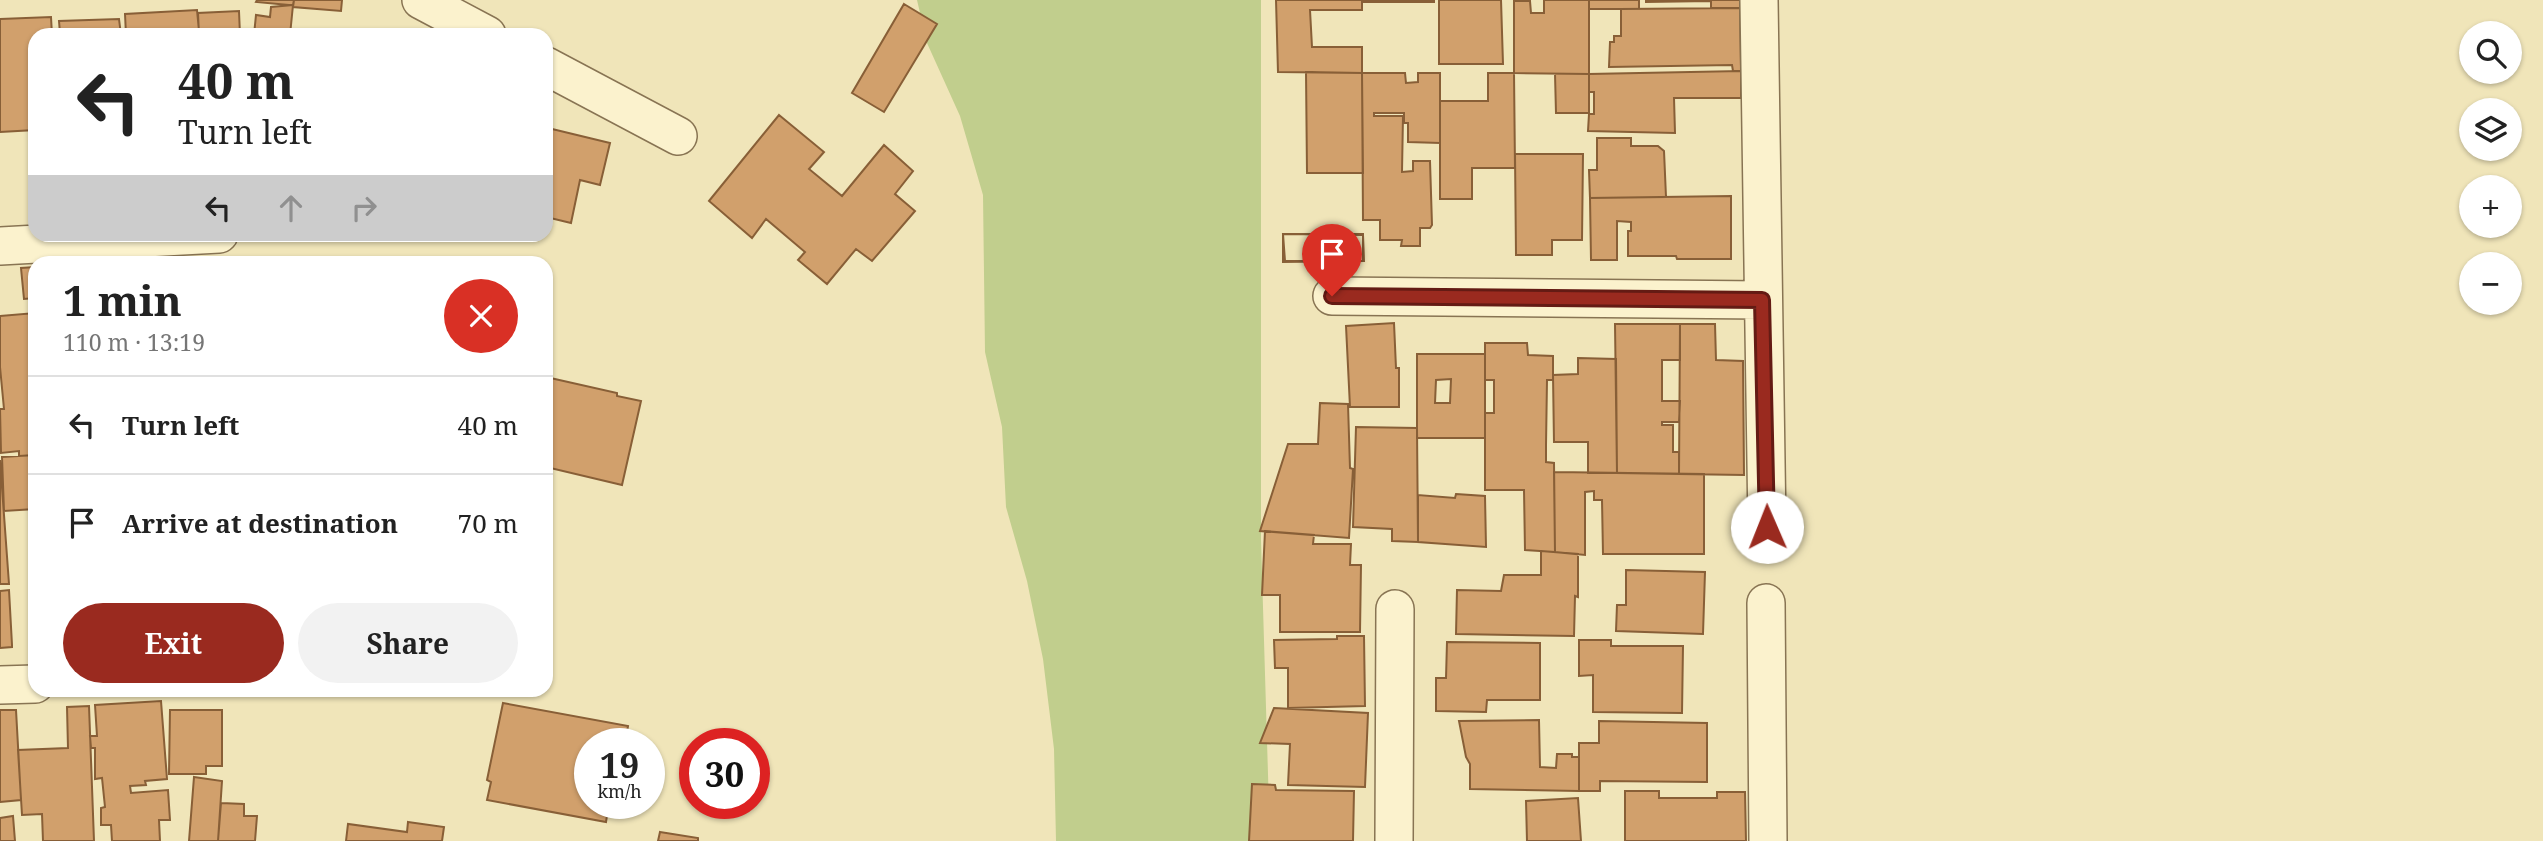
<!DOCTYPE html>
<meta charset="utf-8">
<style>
:root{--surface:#fff;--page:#f2f2f2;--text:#222;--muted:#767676;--line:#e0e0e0;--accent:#9a2a1f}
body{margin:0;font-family:"Noto Serif",serif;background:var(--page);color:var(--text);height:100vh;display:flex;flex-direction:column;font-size:26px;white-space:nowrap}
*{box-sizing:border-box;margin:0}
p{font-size:23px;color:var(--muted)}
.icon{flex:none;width:38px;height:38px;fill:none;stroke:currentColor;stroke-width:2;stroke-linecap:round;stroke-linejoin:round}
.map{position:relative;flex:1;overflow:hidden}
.details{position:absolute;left:28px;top:256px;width:525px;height:441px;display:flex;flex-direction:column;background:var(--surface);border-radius:21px;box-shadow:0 2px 5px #0004}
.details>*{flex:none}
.banner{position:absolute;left:28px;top:28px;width:525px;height:214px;border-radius:21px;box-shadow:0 2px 5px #0004;background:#fff;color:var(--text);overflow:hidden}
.buttons{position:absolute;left:2459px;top:21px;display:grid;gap:14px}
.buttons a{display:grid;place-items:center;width:63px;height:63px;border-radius:50%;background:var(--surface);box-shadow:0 2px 5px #0004;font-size:35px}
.speed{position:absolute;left:574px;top:728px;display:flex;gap:14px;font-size:35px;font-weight:700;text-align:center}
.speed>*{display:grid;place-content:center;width:91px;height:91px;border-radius:50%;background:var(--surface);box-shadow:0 2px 5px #0004;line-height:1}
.speed small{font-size:18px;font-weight:400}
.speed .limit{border:10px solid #d22;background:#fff;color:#111}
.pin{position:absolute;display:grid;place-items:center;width:60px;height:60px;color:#fff;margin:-72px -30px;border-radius:50% 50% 50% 0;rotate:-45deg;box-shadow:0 0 7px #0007}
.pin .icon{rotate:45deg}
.me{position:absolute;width:77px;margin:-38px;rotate:359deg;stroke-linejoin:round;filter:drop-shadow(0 0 5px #0008)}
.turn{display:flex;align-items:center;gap:24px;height:147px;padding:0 35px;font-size:32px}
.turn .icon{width:91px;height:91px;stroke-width:2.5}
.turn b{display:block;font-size:49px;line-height:60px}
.lanes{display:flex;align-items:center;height:66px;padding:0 35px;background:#0003;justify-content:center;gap:35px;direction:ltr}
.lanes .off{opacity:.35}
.round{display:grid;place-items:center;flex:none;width:74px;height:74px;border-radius:37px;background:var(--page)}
.headline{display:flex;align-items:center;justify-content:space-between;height:119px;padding:0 35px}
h1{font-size:42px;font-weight:700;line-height:52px}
.primary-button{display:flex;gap:14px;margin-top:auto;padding:14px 35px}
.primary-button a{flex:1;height:80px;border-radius:42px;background:var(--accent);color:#fff;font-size:28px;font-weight:700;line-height:80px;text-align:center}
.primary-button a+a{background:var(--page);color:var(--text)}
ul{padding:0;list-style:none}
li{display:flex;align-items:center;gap:21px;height:98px;padding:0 35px;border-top:2px solid var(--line)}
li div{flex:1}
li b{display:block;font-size:26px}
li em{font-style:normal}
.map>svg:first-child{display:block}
.green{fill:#c1ce8d}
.building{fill:#d1a06c;stroke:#885f37;stroke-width:2;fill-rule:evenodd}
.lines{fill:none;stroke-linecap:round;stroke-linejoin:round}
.street-casing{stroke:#887453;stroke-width:40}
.street{stroke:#fbf2cd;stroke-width:37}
.route-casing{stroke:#641b14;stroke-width:18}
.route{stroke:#9a2a1f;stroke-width:12}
</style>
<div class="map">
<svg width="2543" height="841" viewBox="0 0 2543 841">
<rect width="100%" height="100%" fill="#f0e5b9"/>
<path class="green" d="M 917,0 L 1261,0 L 1261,540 L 1270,841 L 1056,841 L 1054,749 L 1043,659 L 1027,581 L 1006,507 L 1002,427 L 985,352 L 983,195 L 960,116 L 927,43 Z"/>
<path class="building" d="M 257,0 L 294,0 L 293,5 L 289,5 L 256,2 Z
M 294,0 L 342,0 L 341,11 L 293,7 Z
M 1362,0 L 1362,10 L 1310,10 L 1312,47 L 1362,47 L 1362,73 L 1278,72 L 1276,0 Z
M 1362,0 L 1434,0 L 1434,2 L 1362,2 Z
M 1439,0 L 1501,0 L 1503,64 L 1439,64 Z
M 1544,0 L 1589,0 L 1589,74 L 1514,73 L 1514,1 L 1530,1 L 1531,13 L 1544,13 Z
M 1589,0 L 1639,0 L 1639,9 L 1589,9 Z
M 1646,0 L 1740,0 L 1740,8 L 1711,8 L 1711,1 L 1646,2 Z
M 904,4 L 937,24 L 884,112 L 852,93 Z
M 293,5 L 290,35 L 254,35 L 256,15 L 270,17 L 271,7 Z
M 1740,8 L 1741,71 L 1733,71 L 1732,65 L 1609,67 L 1610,42 L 1614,42 L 1614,36 L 1621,36 L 1621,9 Z
M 197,10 L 199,31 L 179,33 L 179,30 L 149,35 L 126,35 L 125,14 Z
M 239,11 L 240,35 L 199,35 L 198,13 Z
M 51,17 L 52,35 L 35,35 L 35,130 L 0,132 L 0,19 Z
M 119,19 L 121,35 L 62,35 L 60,33 L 59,21 Z
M 1741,71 L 1741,98 L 1674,98 L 1675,133 L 1588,131 L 1589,114 L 1594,114 L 1594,92 L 1589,92 L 1589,74 Z
M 1306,72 L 1362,73 L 1363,173 L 1307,173 Z
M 1362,73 L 1405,73 L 1406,83 L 1418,82 L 1418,73 L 1440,73 L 1440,143 L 1408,142 L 1408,123 L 1404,123 L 1404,113 L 1374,113 L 1374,116 L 1403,116 L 1402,172 L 1413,171 L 1413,161 L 1430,161 L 1432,225 L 1430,228 L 1420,228 L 1420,246 L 1401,246 L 1402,240 L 1380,240 L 1380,220 L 1363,220 Z
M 1488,73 L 1514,73 L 1515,168 L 1472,168 L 1472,199 L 1440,199 L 1440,101 L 1488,101 Z
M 1555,74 L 1589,74 L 1589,113 L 1556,113 Z
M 779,115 L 824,152 L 809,169 L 842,196 L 884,145 L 913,171 L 895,194 L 915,211 L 872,261 L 856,249 L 827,284 L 798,260 L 805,252 L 766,219 L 752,238 L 709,201 Z
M 548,128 L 610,143 L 600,185 L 580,180 L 571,223 L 546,217 L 546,137 Z
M 1597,138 L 1631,138 L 1631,146 L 1658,146 L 1664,151 L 1666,197 L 1590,198 L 1589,170 L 1597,170 Z
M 1515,154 L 1583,154 L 1582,240 L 1552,240 L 1552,255 L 1516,255 Z
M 1731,196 L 1731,259 L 1677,259 L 1676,256 L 1628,256 L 1628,231 L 1631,231 L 1631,222 L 1617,221 L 1617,260 L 1591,260 L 1590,198 Z
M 1283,234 L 1363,235 L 1364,261 L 1285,261 Z
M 1283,234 L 1363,234 L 1363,261 L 1283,262 Z
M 35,267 L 35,298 L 24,299 L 21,268 Z
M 35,313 L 35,455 L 19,456 L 19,451 L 1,453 L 0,409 L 4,409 L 0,367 L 0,316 Z
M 1394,323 L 1396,368 L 1399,368 L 1399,407 L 1350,407 L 1346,326 Z
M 1615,324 L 1680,324 L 1680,360 L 1662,360 L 1662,401 L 1680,401 L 1679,422 L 1662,422 L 1662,425 L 1673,425 L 1673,452 L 1679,452 L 1679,474 L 1617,473 Z
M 1680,324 L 1715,324 L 1716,360 L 1743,361 L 1744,475 L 1679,474 Z
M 1485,343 L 1527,343 L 1528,355 L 1553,356 L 1553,380 L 1547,380 L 1546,445 L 1546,462 L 1554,463 L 1555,552 L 1525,550 L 1524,490 L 1485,490 L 1485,413 L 1494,413 L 1494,380 L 1485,380 Z
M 1417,354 L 1485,354 L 1485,438 L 1417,438 ZM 1451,379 L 1450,403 L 1435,403 L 1436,380 Z
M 1578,358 L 1616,359 L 1617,473 L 1588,473 L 1588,442 L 1554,442 L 1553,375 L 1578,374 Z
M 546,377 L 617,393 L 617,396 L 641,401 L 622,485 L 546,467 Z
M 1320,403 L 1348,404 L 1350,468 L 1353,469 L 1349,538 L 1260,531 L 1288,444 L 1318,444 Z
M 1356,427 L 1417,428 L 1418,542 L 1392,541 L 1392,529 L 1353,527 Z
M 35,455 L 35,509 L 4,511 L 2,457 Z
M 0,460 L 9,584 L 0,584 Z
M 1554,472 L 1704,474 L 1704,554 L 1603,554 L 1602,500 L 1594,500 L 1594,491 L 1585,492 L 1585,555 L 1555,552 Z
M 1456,494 L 1485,496 L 1486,547 L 1418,542 L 1418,495 L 1455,498 Z
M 1265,531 L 1314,535 L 1313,544 L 1351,544 L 1350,565 L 1361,565 L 1360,632 L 1280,632 L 1280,595 L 1262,595 Z
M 1541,551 L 1578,554 L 1578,597 L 1575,596 L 1574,636 L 1456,634 L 1457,590 L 1501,591 L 1504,575 L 1541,575 Z
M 1626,570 L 1705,572 L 1703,634 L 1616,631 L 1617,605 L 1626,605 Z
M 9,590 L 12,645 L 12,647 L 0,648 L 0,591 Z
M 1337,636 L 1364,636 L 1365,706 L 1288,708 L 1288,668 L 1275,668 L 1274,640 L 1337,639 Z
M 1579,640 L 1611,640 L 1611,646 L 1683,646 L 1682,713 L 1593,712 L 1593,675 L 1579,676 Z
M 1447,642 L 1540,643 L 1540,700 L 1487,700 L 1486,712 L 1436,711 L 1436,678 L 1446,678 Z
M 161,701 L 167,779 L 145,781 L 146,785 L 130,786 L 131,793 L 168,790 L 170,820 L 159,820 L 160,841 L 112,841 L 111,825 L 101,825 L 101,808 L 105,807 L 102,778 L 95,779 L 95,748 L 91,748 L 90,736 L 97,736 L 95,705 Z
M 503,703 L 628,726 L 625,744 L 590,744 L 590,803 L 609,803 L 606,822 L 487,800 L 491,782 L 487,780 Z
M 89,706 L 94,841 L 43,841 L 42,814 L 22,815 L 18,750 L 68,748 L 67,707 Z
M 1274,708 L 1368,713 L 1365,787 L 1288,785 L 1290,744 L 1260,743 Z
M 0,710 L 16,710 L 21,800 L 0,802 Z
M 170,710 L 222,710 L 222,766 L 206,766 L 206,774 L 169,774 Z
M 1539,720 L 1540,767 L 1556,768 L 1557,754 L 1572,754 L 1572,757 L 1579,757 L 1579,791 L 1470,789 L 1470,764 L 1466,757 L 1459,721 Z
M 1599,721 L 1707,723 L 1707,782 L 1600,781 L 1600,791 L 1579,791 L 1579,743 L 1599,743 Z
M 194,777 L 222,781 L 218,841 L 189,841 Z
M 1252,784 L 1275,785 L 1276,790 L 1354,791 L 1353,841 L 1249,841 Z
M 1625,791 L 1659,791 L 1659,798 L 1717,798 L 1717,792 L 1745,792 L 1746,841 L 1625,841 Z
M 1578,798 L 1581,841 L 1527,841 L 1526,801 Z
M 221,803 L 244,804 L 244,816 L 257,816 L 255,841 L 218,841 Z
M 13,816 L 15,841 L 0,841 L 0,818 Z
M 408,822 L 444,827 L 442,841 L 346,841 L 348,824 L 407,832 Z
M 660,832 L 698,838 L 698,841 L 658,841 Z"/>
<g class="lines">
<defs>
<path id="street" d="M 421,0 L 487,35
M 1759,0 L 1767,527
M 546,66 L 678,136
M 0,246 L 219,234
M 1332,296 L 1762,300
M 1766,603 L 1768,841
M 0,685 L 35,684
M 1394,841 L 1395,609"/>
</defs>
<use href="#street" class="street-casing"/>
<use href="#street" class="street"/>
</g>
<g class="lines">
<defs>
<path id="route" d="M 1332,296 L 1762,300 L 1767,527"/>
</defs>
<use href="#route" class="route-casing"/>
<use href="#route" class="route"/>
</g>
</svg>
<div class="buttons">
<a><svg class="icon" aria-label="search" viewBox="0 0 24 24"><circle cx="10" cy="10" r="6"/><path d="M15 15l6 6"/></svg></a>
<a><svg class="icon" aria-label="layers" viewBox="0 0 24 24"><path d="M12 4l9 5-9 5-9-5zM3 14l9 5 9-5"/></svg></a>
<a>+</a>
<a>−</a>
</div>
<div class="speed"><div>19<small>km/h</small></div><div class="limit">30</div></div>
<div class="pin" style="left:1332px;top:296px;background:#d93025"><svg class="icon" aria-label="arrive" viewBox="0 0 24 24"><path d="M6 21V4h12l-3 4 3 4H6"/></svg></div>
<svg class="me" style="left:1767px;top:527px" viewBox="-20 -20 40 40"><circle r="19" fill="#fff"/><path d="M0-13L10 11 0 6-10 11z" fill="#9a2a1f"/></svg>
<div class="banner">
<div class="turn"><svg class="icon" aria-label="left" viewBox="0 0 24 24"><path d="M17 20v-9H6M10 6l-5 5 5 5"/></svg><div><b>40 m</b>Turn left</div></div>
<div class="lanes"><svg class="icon" aria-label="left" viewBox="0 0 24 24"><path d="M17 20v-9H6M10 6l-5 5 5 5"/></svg><svg class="icon off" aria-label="ahead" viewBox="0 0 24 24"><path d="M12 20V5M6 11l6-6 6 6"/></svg><svg class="icon off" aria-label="right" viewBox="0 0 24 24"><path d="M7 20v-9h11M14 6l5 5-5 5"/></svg></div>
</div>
<section class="details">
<div class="headline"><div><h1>1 min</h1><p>110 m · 13:19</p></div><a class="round" style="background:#d93025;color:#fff"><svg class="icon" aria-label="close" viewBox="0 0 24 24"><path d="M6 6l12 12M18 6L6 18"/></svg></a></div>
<ul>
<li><svg class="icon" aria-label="left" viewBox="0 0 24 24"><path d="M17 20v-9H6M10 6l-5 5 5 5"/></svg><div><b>Turn left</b></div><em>40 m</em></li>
<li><svg class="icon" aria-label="arrive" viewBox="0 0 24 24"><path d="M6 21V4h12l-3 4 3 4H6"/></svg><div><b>Arrive at destination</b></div><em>70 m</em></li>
</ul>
<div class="primary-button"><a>Exit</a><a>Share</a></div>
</section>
</div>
